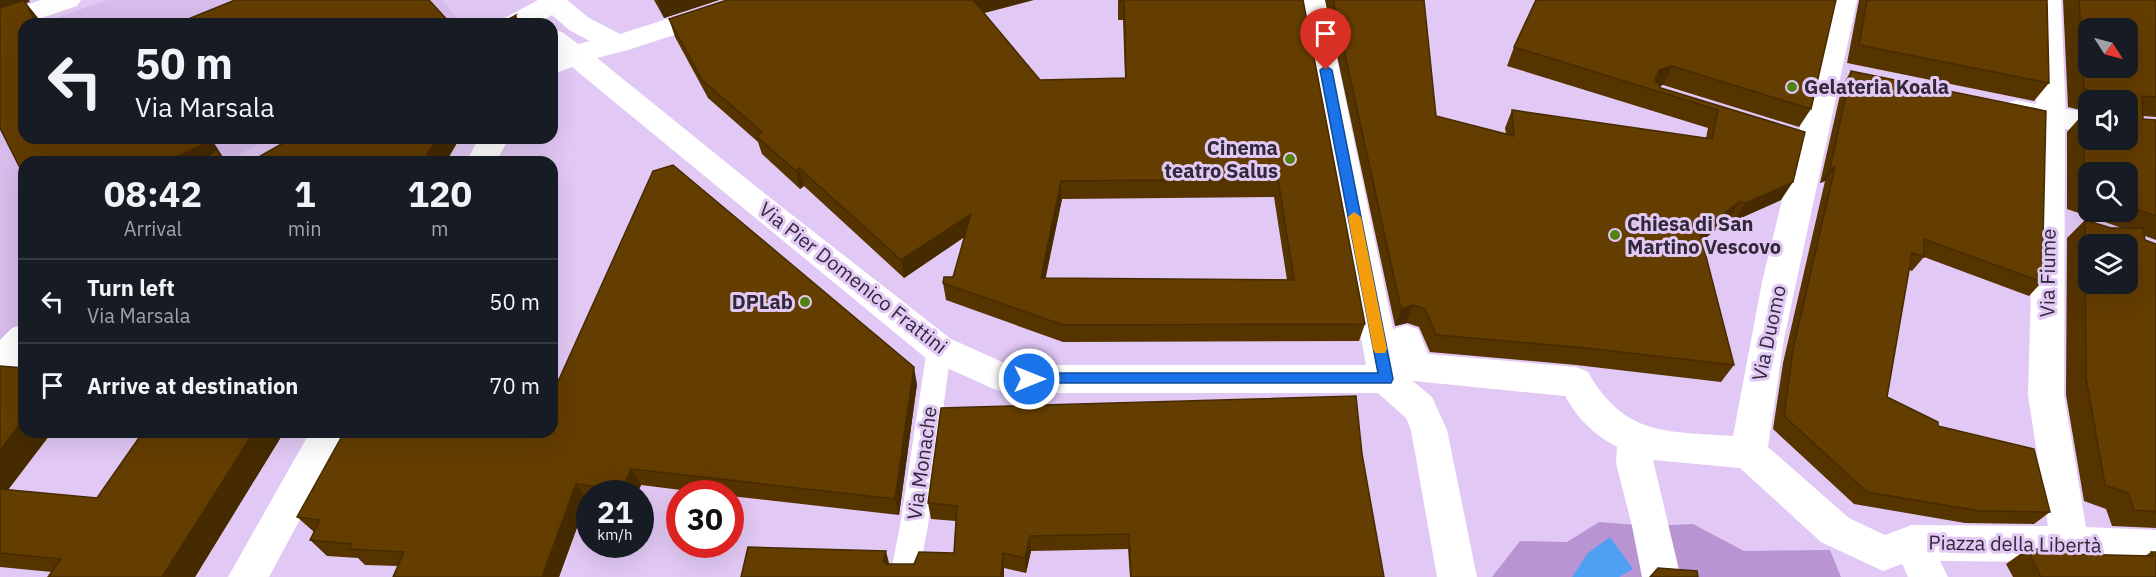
<!DOCTYPE html>
<meta charset="utf-8">
<style>
:root{--surface:#171b24;--page:#20242c;--text:#f1f3f6;--muted:#9ea1a6;--line:#363941}
body{margin:0;font-family:"IBM Plex Sans",sans-serif;background:var(--page);color:var(--text);height:100vh;display:flex;flex-direction:column;font-size:22px;white-space:nowrap}
*{box-sizing:border-box;margin:0}
p{font-size:20px;color:var(--muted)}
.icon{flex:none;width:33px;height:33px;fill:none;stroke:currentColor;stroke-width:2;stroke-linecap:round;stroke-linejoin:round}
.map{position:relative;flex:1;overflow:hidden}
.panel{position:absolute;left:18px;top:156px;width:540px;height:282px;display:flex;flex-direction:column;background:var(--surface);border-radius:18px;box-shadow:0 6px 24px #0002}
.panel>*{flex:none}
.hud{position:absolute;left:18px;top:18px;width:540px;height:126px;border-radius:18px;box-shadow:0 6px 24px #0002;background:#171b24;color:var(--text);overflow:hidden}
.needle{width:39px;rotate:126deg}
.buttons{position:absolute;left:2078px;top:18px;display:grid;gap:12px}
.buttons a{display:grid;place-items:center;width:60px;height:60px;border-radius:12px;background:var(--surface);box-shadow:0 6px 24px #0002;font-size:30px}
.speed{position:absolute;left:576px;top:480px;display:flex;gap:12px;font-size:30px;font-weight:700;text-align:center}
.speed>*{display:grid;place-content:center;width:78px;height:78px;border-radius:50%;background:var(--surface);box-shadow:0 6px 24px #0002;line-height:1}
.speed small{font-size:15px;font-weight:400}
.speed .limit{border:9px solid #d22;background:#fff;color:#111}
.pin{position:absolute;display:grid;place-items:center;width:51px;height:51px;color:#fff;margin:-62px -26px;border-radius:50% 50% 50% 0;rotate:-45deg;box-shadow:0 0 6px #0007}
.pin .icon{rotate:45deg}
.me{position:absolute;width:66px;margin:-33px;rotate:90deg;stroke-linejoin:round;filter:drop-shadow(0 0 4px #0008)}
.turn{display:flex;align-items:center;gap:21px;height:126px;padding:0 18px;font-size:27px}
.turn .icon{width:78px;height:78px;stroke-width:2.5}
.turn b{display:block;font-size:42px;line-height:51px}
.eta{display:flex;justify-content:space-evenly;align-items:center;height:102px;text-align:center}
.eta b{font-size:36px;font-weight:700;line-height:42px}
ul{padding:0;list-style:none}
li{display:flex;align-items:center;gap:18px;height:84px;padding:0 18px;border-top:2px solid var(--line)}
li div{flex:1}
li b{display:block;font-size:22px}
li em{font-style:normal}
.map>svg:first-child{display:block}
.built{fill:#d8bcec}
.green{fill:#b894d2}
.water{fill:#4fa0f2}
.lines{fill:none;stroke-linecap:round;stroke-linejoin:round}
.service{fill:#fff;fill-rule:evenodd}
.pedestrian{fill:#fff;fill-rule:evenodd}
.minor{fill:#fff;fill-rule:evenodd}
.wall{fill:#563400;fill-rule:evenodd}
.shaded-wall{fill:#462b00}
.building{fill:#643d00;stroke:#462b00;stroke-width:1.5;fill-rule:evenodd}
.route{fill:#1a73e8;stroke:#114b97;stroke-width:1.5}
.slow{fill:#f59e0b}
.poi-dot{fill:#548211;stroke:#e2c9f5;stroke-width:2}
.labels{text-anchor:middle;stroke-width:6;stroke-linejoin:round;paint-order:stroke}
.poi-label{font-size:20px;font-weight:bold;fill:#312838;stroke:#e2c9f5;text-anchor:start}
.street-label{font-size:20px;fill:#312838;stroke:#e2c9f5}
</style>
<div class="map">
<svg width="2156" height="577" viewBox="0 0 2156 577">
<rect width="100%" height="100%" fill="#e2c9f5"/>
<path class="built" d="M 108,0 L 442,0 L 462,24 L 39,24 Z
M 0,37 L 24,138 L 269,138 L 226,162 L 24,162 L 24,320 L 0,346 Z"/>
<path class="green" d="M 1599,522 L 1651,526 L 1693,524 L 1744,551 L 1830,550 L 1841,577 L 1492,577 L 1520,541 L 1567,542 Z"/>
<path class="water" d="M 1610,537 L 1633,569 L 1619,577 L 1572,577 L 1588,553 Z"/>
<g class="lines">
<path class="service" d="M 939,339 L 948,342 L 951,349 L 928,526 L 918,577 L 890,577 L 900,526 L 927,349 L 930,342 Z"/>
<path class="pedestrian" d="M 1831,0 L 1857,0 L 1784,339 L 1768,447 L 1849,518 L 1885,535 L 1912,525 L 1926,531 L 1931,543 L 1926,555 L 1883,571 L 1821,542 L 1740,468 L 1653,460 L 1680,574 L 1678,577 L 1642,577 L 1632,526 L 1616,463 L 1617,447 C 1593,434 1578,419 1565,396 L 1414,381 L 1402,377 L 1389,339 L 1394,329 L 1406,325 L 1418,329 L 1428,354 L 1576,367 L 1588,372 C 1625,437 1667,431 1733,436 L 1762,282 Z
M 2035,0 L 2061,0 L 2066,117 L 2061,124 L 2051,127 L 2007,117 L 2003,110 L 2007,103 L 2017,100 L 2036,104 Z"/>
<path class="minor" d="M 41,0 L 81,0 L 77,6 L 0,32 L 0,14 Z
M 538,0 L 567,0 L 589,18 L 620,34 L 726,0 L 767,0 L 763,6 L 628,50 L 597,58 L 764,193 L 951,339 L 1009,365 L 1366,365 L 1299,0 L 1325,0 L 1402,372 L 1432,397 L 1447,430 L 1477,577 L 1437,577 L 1411,430 L 1406,418 L 1378,393 L 1006,393 L 994,389 L 927,359 L 572,67 L 559,72 L 552,70 L 552,55 L 554,53 L 552,52 L 552,29 L 562,32 L 578,44 L 590,41 L 569,30 L 552,15 L 536,24 L 501,24 L 505,18 Z
M 2051,107 L 2088,112 L 2088,132 L 2065,129 L 2064,395 L 2086,527 L 2156,530 L 2156,566 L 2070,562 L 1940,561 L 1948,577 L 1908,577 L 1893,543 L 1898,531 L 1912,525 L 2048,526 L 2028,395 L 2036,117 L 2041,110 Z
M 479,138 L 509,138 L 496,162 L 466,162 Z
M 24,324 L 24,361 L 12,373 L 0,377 L 0,340 L 12,328 Z
M 310,432 L 347,432 L 269,577 L 228,577 Z"/>
</g>
<path class="wall" d="M 654,0 L 719,0 L 664,18 Z
M 1118,0 L 1303,0 L 1365,324 L 1359,341 L 1063,342 L 946,300 L 943,283 L 953,277 L 964,237 L 904,278 L 804,186 L 800,189 L 762,154 L 758,142 L 708,98 L 675,37 L 669,19 L 984,13 L 1040,80 L 1125,78 L 1123,20 L 1118,20 ZM 1274,197 L 1287,280 L 1045,278 L 1062,199 Z
M 1325,0 L 1424,0 L 1436,116 L 1506,134 L 1505,128 L 1512,110 L 1706,138 L 1708,128 L 1507,66 L 1514,47 L 1536,0 L 1811,109 L 1799,127 L 1663,85 L 1659,86 L 1661,88 L 1805,132 L 1781,200 L 1734,221 L 1728,220 L 1702,241 L 1734,365 L 1721,382 L 1576,365 L 1430,352 L 1419,327 L 1407,323 L 1395,326 Z
M 1859,0 L 2047,0 L 2049,83 L 2034,101 L 1847,63 Z
M 2063,0 L 2156,0 L 2156,117 L 2143,116 L 2143,119 L 2156,120 L 2156,240 L 2145,236 L 2145,240 L 2156,244 L 2156,528 L 2112,526 L 2106,509 L 2084,501 L 2066,395 L 2067,238 L 2085,220 L 2111,228 L 2122,228 L 2067,209 L 2067,132 L 2084,113 L 2088,140 L 2127,100 L 2088,100 L 2088,112 L 2068,107 ZM 2088,172 L 2127,172 L 2127,212 L 2088,212 Z
M 1851,71 L 2042,282 L 2029,296 L 1924,257 L 1912,271 L 1909,270 L 1887,397 L 1938,426 L 2050,512 L 2034,524 L 1965,523 L 1854,504 L 1773,429 L 1783,363 L 1825,181 L 1820,183 L 1842,86 Z
M 0,366 L 52,432 L 8,490 L 97,498 L 143,432 L 284,432 L 195,577 L 48,577 L 52,572 L 0,567 Z
M 917,384 L 899,515 L 730,496 L 730,494 L 713,494 L 641,485 L 637,494 L 590,494 L 590,501 L 587,500 L 559,577 L 393,577 L 398,566 L 365,565 L 358,558 L 327,556 L 310,540 L 314,532 L 297,517 L 341,439 L 338,436 Z
M 1362,454 L 1384,577 L 1130,577 L 1128,549 L 1031,551 L 1026,573 L 1004,568 L 889,564 L 914,564 L 954,553 L 956,521 L 931,519 L 928,503 Z
M 2027,549 L 2067,554 L 2145,556 L 2151,552 L 2156,552 L 2156,577 L 2013,577 L 2006,564 Z"/>
<path class="shaded-wall" d="M 0,0 L 29,0 L 30,2 L 26,3 L 43,24 L 37,24 L 0,12 Z
M 658,0 L 719,0 L 664,18 Z
M 971,0 L 1034,0 L 973,16 Z
M 516,15 L 520,24 L 511,24 Z
M 1672,66 L 1663,85 L 1650,89 L 1659,70 Z
M 209,138 L 211,138 L 226,162 L 164,162 Z
M 437,138 L 460,138 L 446,162 L 423,162 Z
M 1835,167 L 1825,181 L 1820,183 L 1830,169 Z
M 799,168 L 804,186 L 800,189 L 796,171 Z
M 1061,181 L 1062,199 L 1042,296 L 1041,278 Z
M 1793,182 L 1781,200 L 1734,221 L 1746,203 Z
M 1739,202 L 1728,220 L 1689,251 L 1700,233 Z
M 971,214 L 972,232 L 904,278 L 901,260 Z
M 1413,305 L 1407,323 L 1395,326 L 1401,309 Z
M 914,367 L 917,384 L 899,515 L 895,499 Z
M 24,419 L 24,432 L 52,432 L 0,500 L 0,450 Z
M 254,432 L 284,432 L 195,577 L 162,577 Z
M 631,469 L 641,485 L 637,494 L 624,494 L 622,490 Z
M 576,484 L 587,500 L 559,577 L 542,577 Z
M 1030,536 L 1031,551 L 1026,573 L 1025,558 Z
M 886,551 L 890,567 L 888,577 L 883,561 Z
M 1003,553 L 1004,568 L 1004,577 L 1001,577 Z"/>
<path class="building" d="M 24,0 L 37,24 L 24,24 L 24,138 L 209,138 L 211,141 L 164,162 L 24,162 L 24,176 L 0,128 L 0,8 Z
M 235,0 L 429,0 L 451,24 L 176,24 Z
M 727,0 L 973,0 L 1040,80 L 1126,78 L 1124,2 L 1119,1 L 1119,0 L 1303,0 L 1365,324 L 1063,325 L 943,283 L 944,277 L 953,277 L 971,214 L 901,260 L 799,168 L 796,171 L 756,136 L 762,132 L 702,80 L 669,19 ZM 1278,179 L 1294,280 L 1041,278 L 1061,181 Z
M 1333,0 L 1424,0 L 1436,116 L 1514,136 L 1512,110 L 1712,139 L 1718,110 L 1514,47 L 1536,0 L 1836,0 L 1811,109 L 1672,66 L 1659,70 L 1655,80 L 1661,88 L 1805,132 L 1793,182 L 1746,203 L 1739,202 L 1700,233 L 1734,365 L 1586,348 L 1436,335 L 1425,309 L 1413,305 L 1401,309 Z
M 1867,0 L 2047,0 L 2049,83 L 1859,45 Z
M 2079,0 L 2156,0 L 2156,97 L 2142,96 L 2143,119 L 2156,120 L 2156,216 L 2127,206 L 2127,172 L 2088,172 L 2088,192 L 2084,191 L 2084,113 L 2088,114 L 2088,140 L 2127,140 L 2127,100 L 2106,100 L 2107,94 L 2084,89 ZM 2088,28 L 2127,28 L 2127,68 L 2088,68 Z
M 516,15 L 511,24 L 499,24 Z
M 1851,71 L 2046,111 L 2042,282 L 1924,239 L 1924,257 L 1912,253 L 1887,397 L 1938,422 L 1938,426 L 2034,449 L 2050,512 L 1980,511 L 1867,492 L 1784,416 L 1793,349 L 1835,167 L 1830,169 Z
M 292,138 L 437,138 L 423,162 L 250,162 Z
M 216,149 L 225,162 L 204,162 Z
M 673,165 L 914,367 L 895,499 L 631,469 L 622,490 L 576,484 L 542,577 L 393,577 L 404,552 L 349,549 L 352,544 L 310,540 L 320,520 L 297,517 L 342,436 L 338,436 L 340,432 L 552,432 L 552,395 L 653,171 Z
M 2085,220 L 2111,228 L 2143,228 L 2145,240 L 2156,244 L 2156,512 L 2134,510 L 2128,493 L 2105,485 L 2086,378 ZM 2088,244 L 2127,244 L 2127,284 L 2088,284 Z
M 0,366 L 24,368 L 24,419 L 0,450 Z
M 1356,396 L 1362,454 L 1384,577 L 1131,577 L 1129,534 L 1030,536 L 1025,558 L 1003,553 L 1001,577 L 741,577 L 748,547 L 886,551 L 883,561 L 886,564 L 914,564 L 919,552 L 954,553 L 957,506 L 928,503 L 941,408 Z
M 143,432 L 254,432 L 162,577 L 48,577 L 61,559 L 0,553 L 0,489 L 97,498 Z
M 2027,549 L 2066,549 L 2067,554 L 2153,556 L 2151,552 L 2156,552 L 2156,577 L 2041,577 Z
M 1658,568 L 1697,571 L 1698,577 L 1650,577 Z"/>
<path class="route" d="M 1326,66 L 1332,70 L 1393,379 L 1391,383 L 1024,383 L 1022,379 L 1024,374 L 1029,373 L 1378,373 L 1320,70 Z"/>
<path class="slow" d="M 1354,212 L 1361,217 L 1387,349 L 1385,353 L 1375,353 L 1373,349 L 1348,217 Z"/>
<g class="poi-dot">
<circle cx="1792" cy="87" r="6"/>
<circle cx="1290" cy="159" r="6"/>
<circle cx="1615" cy="235" r="6"/>
<circle cx="805" cy="302" r="6"/>
</g>
<g class="labels">
<g class="poi-label">
<text x="1804" y="94">Gelateria Koala</text>
<text x="1278" y="155" text-anchor="end">Cinema<tspan x="1278" dy="23">teatro Salus</tspan></text>
<text x="1627" y="231">Chiesa di San<tspan x="1627" dy="23">Martino Vescovo</tspan></text>
<text x="793" y="309" text-anchor="end">DPLab</text>
</g>
<g class="street-label">
<text transform="translate(2048 273) rotate(-89)" y="7">Via Fiume</text>
<text transform="translate(853 278) rotate(38)" y="7">Via Pier Domenico Frattini</text>
<text transform="translate(1769 333) rotate(-78)" y="7">Via Duomo</text>
<text transform="translate(922 463) rotate(-82)" y="7">Via Monache</text>
<text transform="translate(2015 544) rotate(1)" y="7">Piazza della Libertà</text>
</g>
</g>
</svg>
<div class="buttons">
<a><svg class="needle" viewBox="-14 -14 28 28"><path d="M0-13l5 13h-10z" fill="#e53935"/><path d="M0 13l5-13h-10z" fill="#9ea1a6"/></svg></a>
<a><svg class="icon" aria-label="sound" viewBox="0 0 24 24"><path d="M4 9h4l5-4v14l-5-4H4zM17 9q2 3 0 6"/></svg></a>
<a><svg class="icon" aria-label="search" viewBox="0 0 24 24"><circle cx="10" cy="10" r="6"/><path d="M15 15l6 6"/></svg></a>
<a><svg class="icon" aria-label="layers" viewBox="0 0 24 24"><path d="M12 4l9 5-9 5-9-5zM3 14l9 5 9-5"/></svg></a>
</div>
<div class="speed"><div>21<small>km/h</small></div><div class="limit">30</div></div>
<div class="pin" style="left:1326px;top:70px;background:#d93025"><svg class="icon" aria-label="arrive" viewBox="0 0 24 24"><path d="M6 21V4h12l-3 4 3 4H6"/></svg></div>
<svg class="me" style="left:1029px;top:379px" viewBox="-20 -20 40 40"><circle r="17" fill="#1a73e8" stroke="#fff" stroke-width="3"/><path d="M0-11L8 9 0 5-8 9z" fill="#fff"/></svg>
<div class="hud">
<div class="turn"><svg class="icon" aria-label="left" viewBox="0 0 24 24"><path d="M17 20v-9H6M10 6l-5 5 5 5"/></svg><div><b>50 m</b>Via Marsala</div></div>
</div>
<section class="panel">
<div class="eta">
<div><b>08:42</b><p>Arrival</p></div>
<div><b>1</b><p>min</p></div>
<div><b>120</b><p>m</p></div>
</div>
<ul>
<li><svg class="icon" aria-label="left" viewBox="0 0 24 24"><path d="M17 20v-9H6M10 6l-5 5 5 5"/></svg><div><b>Turn left</b><p>Via Marsala</p></div><em>50 m</em></li>
<li><svg class="icon" aria-label="arrive" viewBox="0 0 24 24"><path d="M6 21V4h12l-3 4 3 4H6"/></svg><div><b>Arrive at destination</b></div><em>70 m</em></li>
</ul>
</section>
</div>
